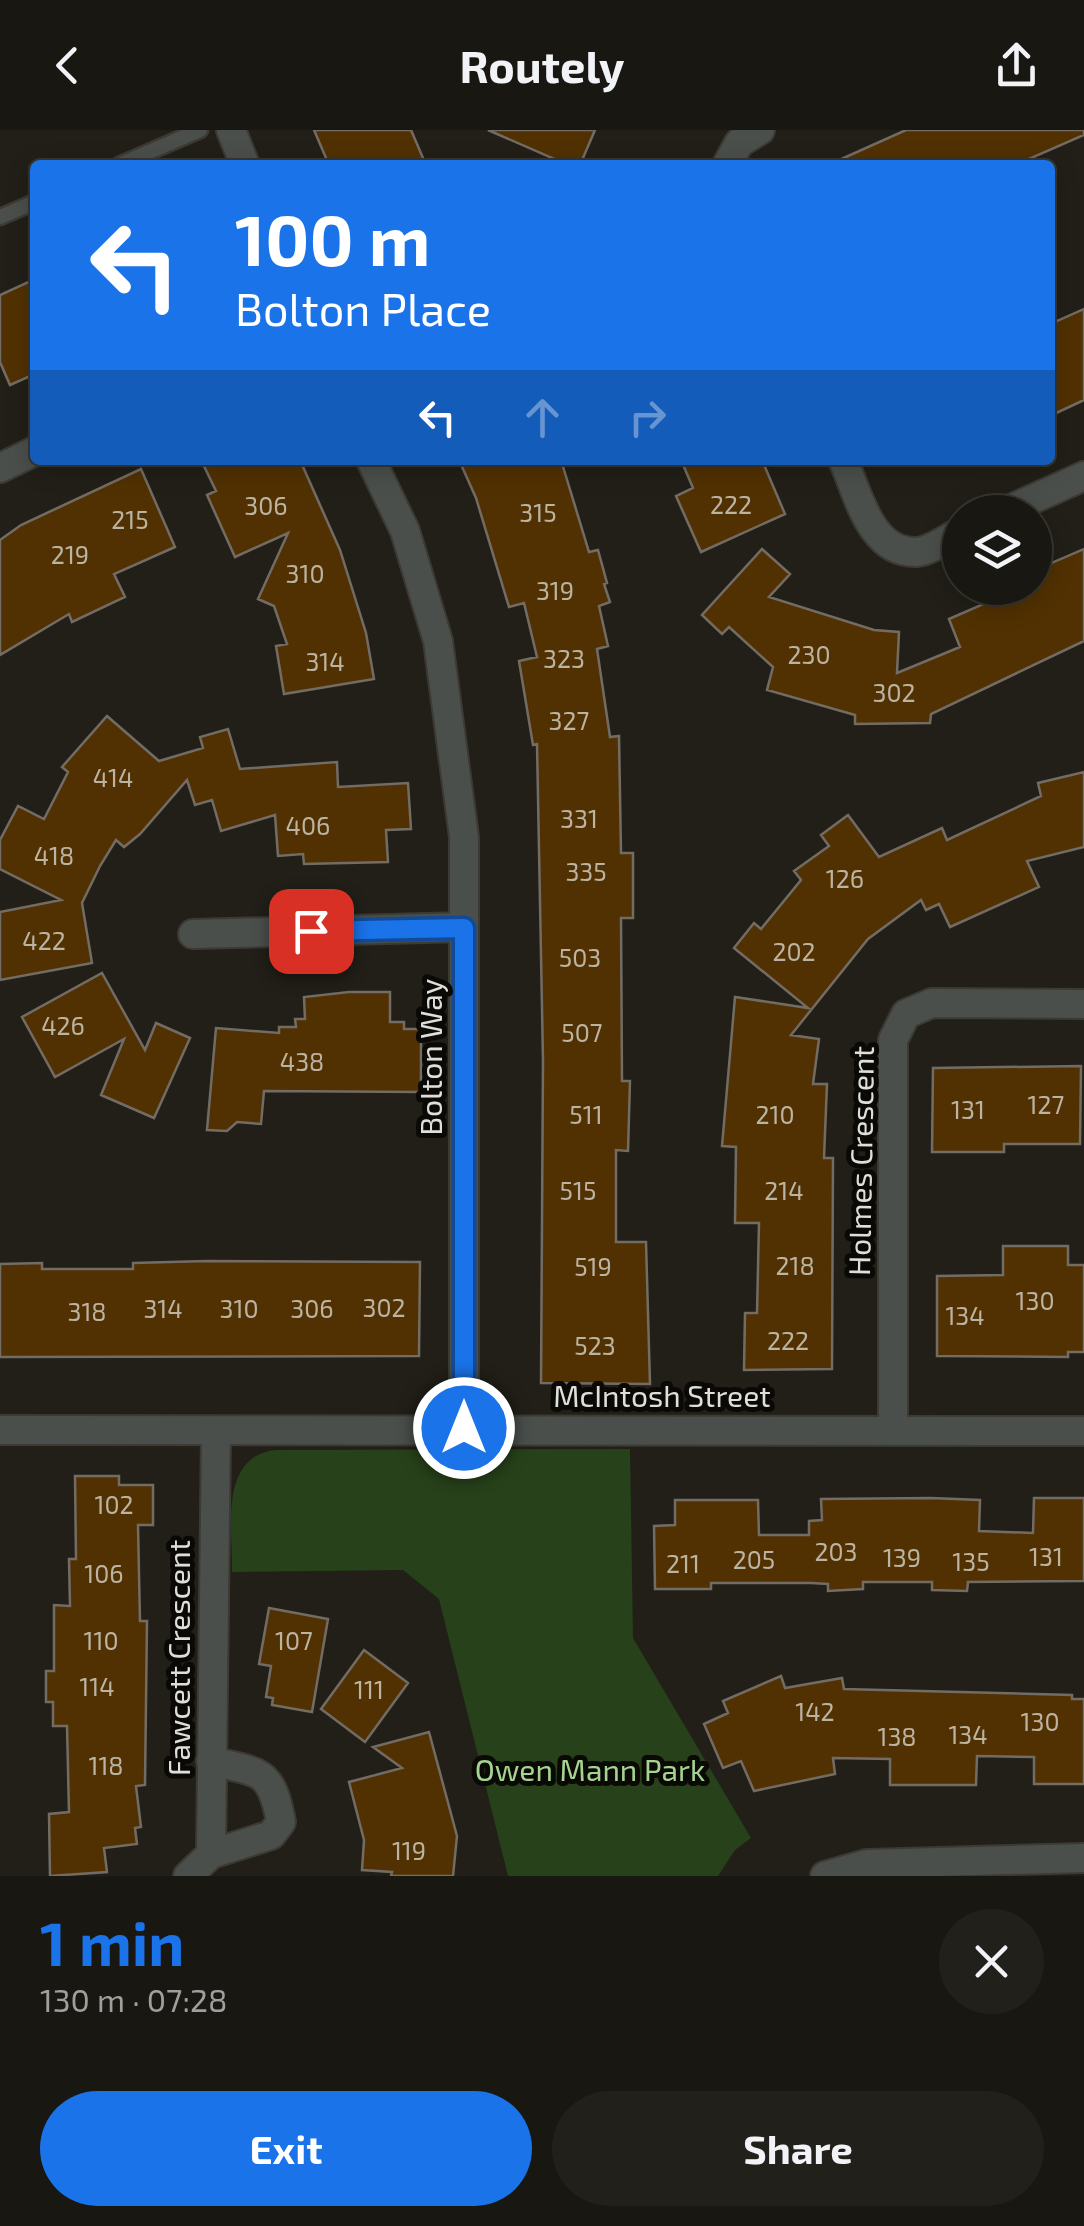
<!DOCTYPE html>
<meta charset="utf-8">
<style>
:root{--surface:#191711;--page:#22201a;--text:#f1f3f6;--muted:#9f9f9f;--line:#373631;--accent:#1a73e8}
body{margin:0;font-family:"Exo 2",sans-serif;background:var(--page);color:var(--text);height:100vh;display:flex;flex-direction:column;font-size:38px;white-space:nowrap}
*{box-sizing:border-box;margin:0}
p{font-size:32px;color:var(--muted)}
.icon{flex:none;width:55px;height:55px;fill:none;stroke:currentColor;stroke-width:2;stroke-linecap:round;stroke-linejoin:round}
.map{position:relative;height:1746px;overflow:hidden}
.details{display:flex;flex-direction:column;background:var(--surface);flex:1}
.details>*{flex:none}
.top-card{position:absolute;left:30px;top:30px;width:1025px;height:305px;border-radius:10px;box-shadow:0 5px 25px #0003,0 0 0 2px var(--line);background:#1a73e8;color:#fff;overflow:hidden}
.buttons{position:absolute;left:942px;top:365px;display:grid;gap:20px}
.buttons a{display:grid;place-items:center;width:110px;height:110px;border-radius:50%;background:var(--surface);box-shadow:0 5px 25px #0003,0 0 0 2px var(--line);font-size:50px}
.pin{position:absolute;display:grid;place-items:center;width:85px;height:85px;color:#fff;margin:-42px;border-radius:20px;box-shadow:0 5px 15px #0006}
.me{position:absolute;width:110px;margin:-55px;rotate:0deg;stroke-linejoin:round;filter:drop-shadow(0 0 8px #0008)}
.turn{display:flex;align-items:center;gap:35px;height:210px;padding:0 40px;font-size:45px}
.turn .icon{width:130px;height:130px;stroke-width:2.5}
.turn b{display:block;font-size:70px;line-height:85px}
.lanes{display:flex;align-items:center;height:95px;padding:0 40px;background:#0003;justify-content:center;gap:50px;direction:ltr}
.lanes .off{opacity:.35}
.round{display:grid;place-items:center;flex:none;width:105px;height:105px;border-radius:52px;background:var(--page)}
.summary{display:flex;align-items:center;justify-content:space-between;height:170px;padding:0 40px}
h1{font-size:60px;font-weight:700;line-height:75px;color:var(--accent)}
.primary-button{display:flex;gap:20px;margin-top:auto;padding:20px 40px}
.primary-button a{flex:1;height:115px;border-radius:60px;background:var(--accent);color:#fff;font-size:40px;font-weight:700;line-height:115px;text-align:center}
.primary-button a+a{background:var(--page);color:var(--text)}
header{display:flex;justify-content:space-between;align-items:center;height:130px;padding:0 40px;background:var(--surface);font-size:45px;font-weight:700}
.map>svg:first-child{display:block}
.green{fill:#27411a}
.building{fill:#513102;stroke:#736c64;stroke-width:2.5}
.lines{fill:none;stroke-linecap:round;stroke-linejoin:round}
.lane-casing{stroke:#3c3a32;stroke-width:19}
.street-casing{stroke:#3c3a32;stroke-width:32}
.lane{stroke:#4a4f4c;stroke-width:14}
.street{stroke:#4a4f4c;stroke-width:28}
.route-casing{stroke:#114b97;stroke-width:25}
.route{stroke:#1a73e8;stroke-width:18}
.labels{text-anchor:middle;stroke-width:10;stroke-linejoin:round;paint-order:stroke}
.number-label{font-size:25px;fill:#bcb4a3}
.street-label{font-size:30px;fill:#dfdfd9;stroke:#0a0906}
.park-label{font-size:30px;fill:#a5d491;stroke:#0a0906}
</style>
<header><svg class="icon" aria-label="back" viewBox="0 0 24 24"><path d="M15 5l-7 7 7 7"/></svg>Routely<svg class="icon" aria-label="share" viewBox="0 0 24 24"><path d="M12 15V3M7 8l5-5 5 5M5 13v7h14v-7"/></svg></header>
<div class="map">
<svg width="1084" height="1746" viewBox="0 0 1084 1746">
<rect width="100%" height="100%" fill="#211f17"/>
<path class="green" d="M 630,1319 L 633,1508 L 751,1708 L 735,1720 L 718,1746 L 508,1746 L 439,1469 L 403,1440 L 232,1442 C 233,1401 218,1327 275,1320 Z"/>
<path class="building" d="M 314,0 L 411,0 L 426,35 L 329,35 Z
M 488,0 L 595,0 L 580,35 L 568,35 Z
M 906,0 L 1084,0 L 1084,5 L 1015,35 L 828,35 Z
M 35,149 L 35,244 L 10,255 L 0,232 L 0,165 Z
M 1084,179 L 1084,270 L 1050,286 L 1050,194 Z
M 201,330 L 300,330 L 340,420 L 366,503 L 374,549 L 284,564 L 276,516 L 287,514 L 274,476 L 258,469 L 288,403 L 235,427 L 207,365 L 216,361 Z
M 459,330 L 561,330 L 589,422 L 598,420 L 607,453 L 604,454 L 610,472 L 599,476 L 608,516 L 597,519 L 610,607 L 619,606 L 621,723 L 633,723 L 633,788 L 621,788 L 622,951 L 630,951 L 628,1021 L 616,1020 L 616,1112 L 646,1112 L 650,1254 L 541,1253 L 543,931 L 537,614 L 533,615 L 519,531 L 537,527 L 524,473 L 509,477 L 476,368 Z
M 681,330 L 762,330 L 785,384 L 701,422 L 676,366 L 693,358 Z
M 141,339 L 175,417 L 114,444 L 125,467 L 72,492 L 69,484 L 0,525 L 0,410 L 21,395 Z
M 762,419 L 790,444 L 769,467 L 874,500 L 899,502 L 897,543 L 960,517 L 949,489 L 993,470 L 987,458 L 1035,458 L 1035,440 L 1084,419 L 1084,511 L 931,584 L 930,593 L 855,594 L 855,585 L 767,560 L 773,537 L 729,497 L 722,504 L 702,485 Z
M 107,586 L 159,631 L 203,618 L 200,607 L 228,599 L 240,639 L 337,632 L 338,657 L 408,653 L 411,699 L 386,700 L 388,732 L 304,734 L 303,724 L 278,726 L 275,685 L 221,701 L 212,670 L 195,675 L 187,650 L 140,704 L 124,717 L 116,710 L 100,736 L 82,773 L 92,833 L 0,850 L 0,782 L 61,770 L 0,739 L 0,710 L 18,676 L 44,689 L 68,642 L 62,637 Z
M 1084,642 L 1084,717 L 1027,731 L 1039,757 L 950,797 L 939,774 L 926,780 L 921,770 L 868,809 L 791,905 L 819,909 L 813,954 L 827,954 L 824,1028 L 833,1028 L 832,1239 L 744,1240 L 745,1183 L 757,1183 L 759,1093 L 735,1093 L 736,1017 L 722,1016 L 735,867 L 808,878 L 734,818 L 754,793 L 761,799 L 801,750 L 794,741 L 829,716 L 821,705 L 848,685 L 879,727 L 942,698 L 947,710 L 1041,666 L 1038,653 Z
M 102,843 L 145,920 L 156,893 L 190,908 L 154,988 L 101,965 L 124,909 L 55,947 L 22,887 Z
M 349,862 L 390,862 L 390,892 L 404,892 L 404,899 L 421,899 L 421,962 L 264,961 L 261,994 L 237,992 L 227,1001 L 207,1000 L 216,898 L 279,903 L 279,897 L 296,897 L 295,889 L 305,889 L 304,867 Z
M 1081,936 L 1080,1014 L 1004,1014 L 1004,1022 L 932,1022 L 933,938 Z
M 1003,1116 L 1068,1116 L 1068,1135 L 1084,1135 L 1084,1222 L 1068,1222 L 1068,1227 L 937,1226 L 937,1146 L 1003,1145 Z
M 207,1131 L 420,1132 L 419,1226 L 0,1227 L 0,1134 L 42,1133 L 42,1139 L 133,1139 L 133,1133 Z
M 75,1346 L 119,1346 L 119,1355 L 153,1355 L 153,1395 L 138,1395 L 140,1491 L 147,1491 L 145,1655 L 136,1656 L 141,1697 L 135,1698 L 137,1714 L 104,1718 L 107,1742 L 50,1746 L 49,1684 L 69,1682 L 67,1596 L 53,1596 L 53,1572 L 46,1572 L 46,1541 L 54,1541 L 54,1475 L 70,1476 L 69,1429 L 76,1429 Z
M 931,1368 L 980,1370 L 979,1401 L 1033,1403 L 1034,1368 L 1084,1368 L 1084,1451 L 968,1452 L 967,1461 L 932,1460 L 932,1452 L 863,1452 L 863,1459 L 828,1461 L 828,1454 L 811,1453 L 711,1453 L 711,1459 L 655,1459 L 654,1396 L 675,1395 L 675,1370 L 758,1370 L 759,1405 L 809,1405 L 809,1391 L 822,1390 L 821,1369 Z
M 269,1478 L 328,1489 L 312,1582 L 272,1575 L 273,1568 L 266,1567 L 271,1536 L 259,1534 Z
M 364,1520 L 408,1553 L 365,1612 L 321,1579 Z
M 781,1546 L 785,1558 L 842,1548 L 844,1559 L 1072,1565 L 1072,1569 L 1084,1569 L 1084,1654 L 1034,1654 L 1034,1627 L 977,1626 L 976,1655 L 890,1655 L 890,1629 L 833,1628 L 835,1644 L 754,1661 L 741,1631 L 723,1638 L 704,1594 L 728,1583 L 723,1571 Z
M 429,1602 L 457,1706 L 453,1746 L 391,1746 L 392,1742 L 362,1740 L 364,1710 L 349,1652 L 402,1638 L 373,1617 Z"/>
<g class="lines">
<defs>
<path id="lane" d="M 119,35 L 200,0
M 0,87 L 35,72"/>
<path id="street" d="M 231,0 L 245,35
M 727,35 L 739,13 L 760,0
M 371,330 L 405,401 L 438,511 L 464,707 L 464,1298
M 843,330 C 858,363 870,424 917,422 C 930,421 948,408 960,402
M 0,338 L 35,321
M 1004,382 L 1084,346
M 193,804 L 464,797
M 0,1300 L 1084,1301
M 893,1301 L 893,910 L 906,884 L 932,873 L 1084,874
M 211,1724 L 271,1705 L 281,1692 C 271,1639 261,1643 211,1631
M 188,1746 L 211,1724 L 216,1302
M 825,1746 L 867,1734 L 1084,1728"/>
</defs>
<use href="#lane" class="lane-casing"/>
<use href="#street" class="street-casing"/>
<use href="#lane" class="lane"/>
<use href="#street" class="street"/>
</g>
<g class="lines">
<defs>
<path id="route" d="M 311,801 L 464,798 L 464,1298"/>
</defs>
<use href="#route" class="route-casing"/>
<use href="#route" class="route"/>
</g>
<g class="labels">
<g class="number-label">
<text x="731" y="384">222</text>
<text x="266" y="385">306</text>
<text x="538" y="392">315</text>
<text x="130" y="399">215</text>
<text x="70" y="434">219</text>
<text x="305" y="453">310</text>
<text x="555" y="470">319</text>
<text x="809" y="534">230</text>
<text x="564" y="538">323</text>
<text x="325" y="541">314</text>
<text x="894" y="572">302</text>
<text x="569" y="600">327</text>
<text x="113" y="657">414</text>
<text x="579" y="698">331</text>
<text x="308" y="705">406</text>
<text x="54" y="735">418</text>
<text x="586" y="751">335</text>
<text x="845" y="758">126</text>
<text x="44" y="820">422</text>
<text x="794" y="831">202</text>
<text x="580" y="837">503</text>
<text x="63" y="905">426</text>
<text x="582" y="912">507</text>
<text x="302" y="941">438</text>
<text x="1046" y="984">127</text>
<text x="968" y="989">131</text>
<text x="586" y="994">511</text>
<text x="775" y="994">210</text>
<text x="578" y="1070">515</text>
<text x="784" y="1070">214</text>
<text x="795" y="1145">218</text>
<text x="593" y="1146">519</text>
<text x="1035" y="1180">130</text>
<text x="384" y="1187">302</text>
<text x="163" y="1188">314</text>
<text x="239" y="1188">310</text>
<text x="312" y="1188">306</text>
<text x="87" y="1191">318</text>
<text x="965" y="1195">134</text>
<text x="788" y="1220">222</text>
<text x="595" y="1225">523</text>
<text x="114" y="1384">102</text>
<text x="836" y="1431">203</text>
<text x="1046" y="1436">131</text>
<text x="902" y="1437">139</text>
<text x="754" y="1439">205</text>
<text x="971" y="1441">135</text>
<text x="683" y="1443">211</text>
<text x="104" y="1453">106</text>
<text x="101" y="1520">110</text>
<text x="294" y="1520">107</text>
<text x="97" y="1566">114</text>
<text x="369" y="1569">111</text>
<text x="815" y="1591">142</text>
<text x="1040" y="1601">130</text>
<text x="968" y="1614">134</text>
<text x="897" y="1616">138</text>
<text x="106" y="1645">118</text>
<text x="409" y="1730">119</text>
</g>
<g class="street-label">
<text transform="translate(432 927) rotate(-90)" y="10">Bolton Way</text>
<text transform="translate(862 1031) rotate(-89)" y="10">Holmes Crescent</text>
<text x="662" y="1277">McIntosh Street</text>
<text transform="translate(180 1528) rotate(-90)" y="10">Fawcett Crescent</text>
</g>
<g class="park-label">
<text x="590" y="1651">Owen Mann Park</text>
</g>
</g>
</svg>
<div class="buttons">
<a><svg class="icon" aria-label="layers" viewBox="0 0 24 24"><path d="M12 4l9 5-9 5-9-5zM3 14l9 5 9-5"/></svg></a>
</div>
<div class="pin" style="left:311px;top:801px;background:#d93025"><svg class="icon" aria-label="arrive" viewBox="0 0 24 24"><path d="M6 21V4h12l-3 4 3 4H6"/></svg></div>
<svg class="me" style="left:464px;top:1298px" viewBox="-20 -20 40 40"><circle r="17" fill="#1a73e8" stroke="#fff" stroke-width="3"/><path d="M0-11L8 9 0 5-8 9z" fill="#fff"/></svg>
<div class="top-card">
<div class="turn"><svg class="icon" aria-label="left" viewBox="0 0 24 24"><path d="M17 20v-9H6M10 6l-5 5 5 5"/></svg><div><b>100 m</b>Bolton Place</div></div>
<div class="lanes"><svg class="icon" aria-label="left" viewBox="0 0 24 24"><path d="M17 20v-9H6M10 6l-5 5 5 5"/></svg><svg class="icon off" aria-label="ahead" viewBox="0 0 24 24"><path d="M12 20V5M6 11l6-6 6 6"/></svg><svg class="icon off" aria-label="right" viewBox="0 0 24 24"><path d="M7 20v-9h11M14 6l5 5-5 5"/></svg></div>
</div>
</div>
<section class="details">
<div class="summary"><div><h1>1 min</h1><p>130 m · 07:28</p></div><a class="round"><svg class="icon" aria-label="close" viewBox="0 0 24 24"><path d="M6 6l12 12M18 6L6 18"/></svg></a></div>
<div class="primary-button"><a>Exit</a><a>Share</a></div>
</section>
